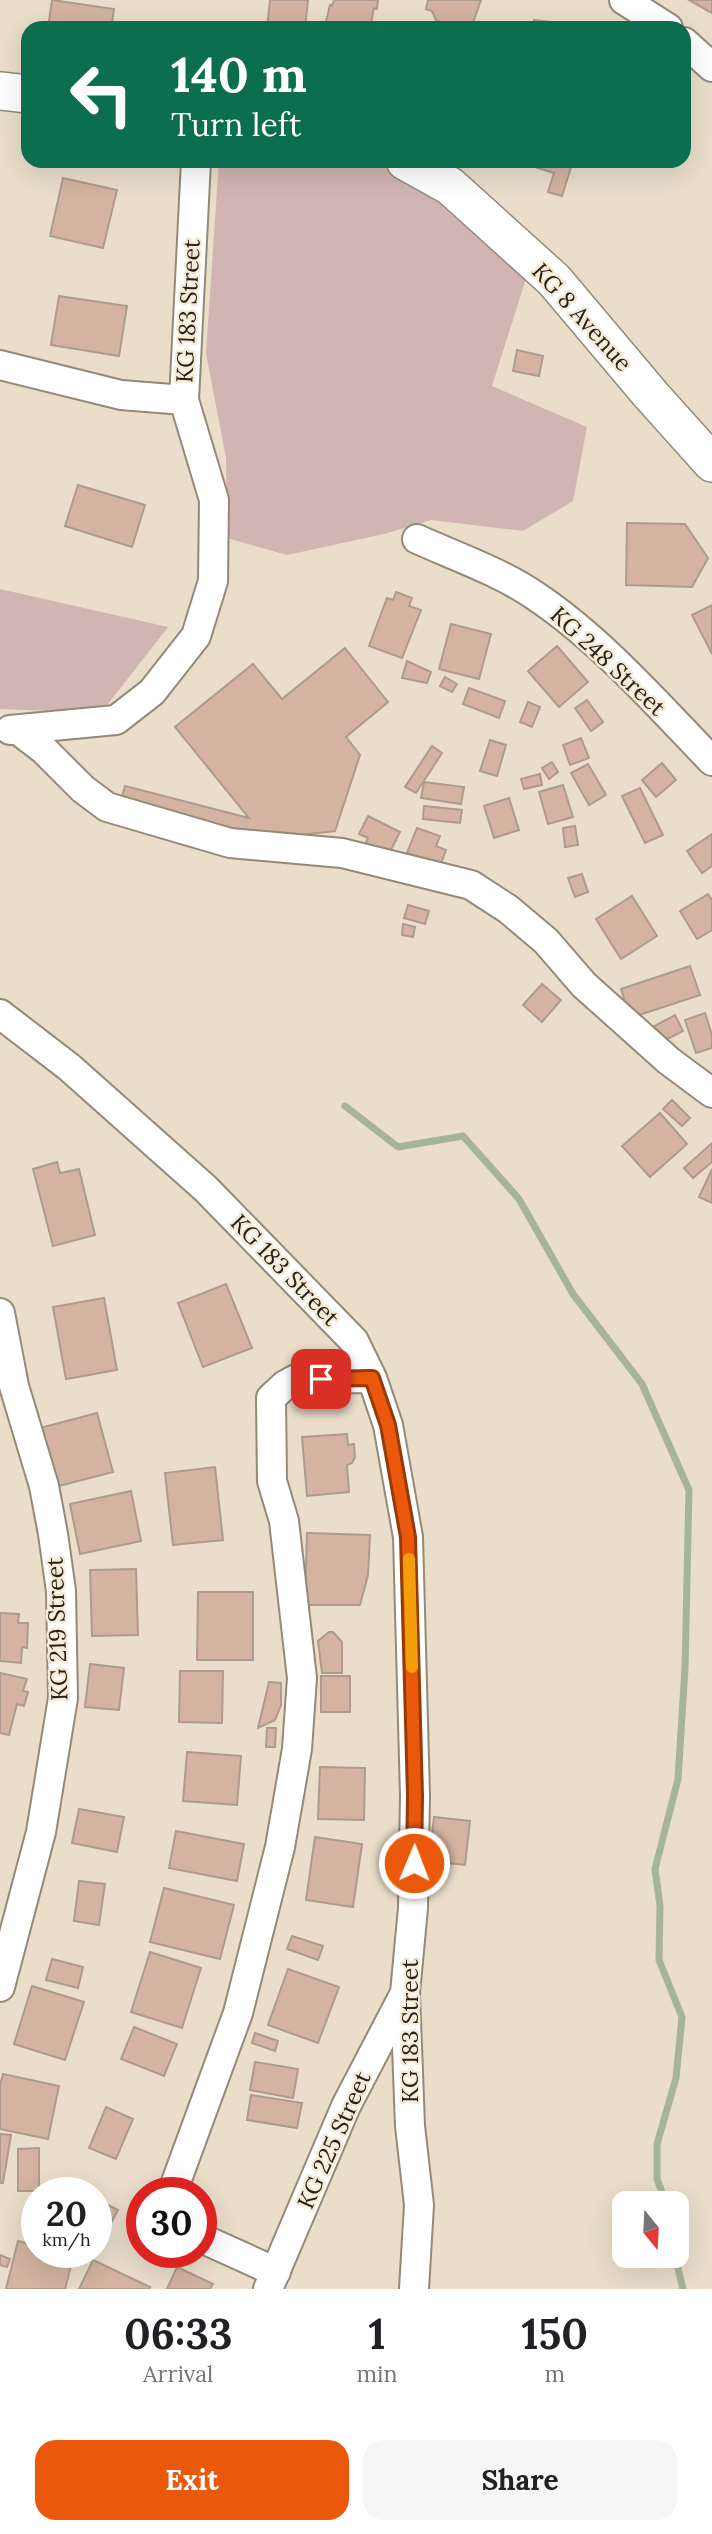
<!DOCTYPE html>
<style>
:root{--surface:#fff;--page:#f6f6f6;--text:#202124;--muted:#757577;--accent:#ea580c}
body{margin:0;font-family:Lora,serif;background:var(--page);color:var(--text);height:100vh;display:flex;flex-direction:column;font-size:26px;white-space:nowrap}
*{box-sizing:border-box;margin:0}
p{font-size:23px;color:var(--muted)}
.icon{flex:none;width:38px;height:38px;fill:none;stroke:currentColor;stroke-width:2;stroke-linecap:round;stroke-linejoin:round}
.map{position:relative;height:2289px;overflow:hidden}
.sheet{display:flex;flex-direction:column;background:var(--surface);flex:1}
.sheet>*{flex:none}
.top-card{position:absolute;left:21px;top:21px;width:670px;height:147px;border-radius:21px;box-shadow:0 7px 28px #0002;background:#0b6e4f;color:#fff;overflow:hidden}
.needle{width:46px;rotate:162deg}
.buttons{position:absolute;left:612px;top:2191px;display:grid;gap:14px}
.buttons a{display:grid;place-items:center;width:77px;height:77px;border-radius:14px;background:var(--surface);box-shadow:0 7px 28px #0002;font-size:35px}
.speed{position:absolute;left:21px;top:2177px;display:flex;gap:14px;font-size:35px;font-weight:700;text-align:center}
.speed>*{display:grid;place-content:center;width:91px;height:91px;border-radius:50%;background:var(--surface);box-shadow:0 7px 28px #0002;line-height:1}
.speed small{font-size:18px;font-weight:400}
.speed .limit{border:10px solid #d22;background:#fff;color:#111}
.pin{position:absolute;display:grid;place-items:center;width:60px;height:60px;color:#fff;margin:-30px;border-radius:14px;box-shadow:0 4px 10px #0006}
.me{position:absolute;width:77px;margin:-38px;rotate:1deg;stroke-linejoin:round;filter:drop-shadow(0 0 5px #0008)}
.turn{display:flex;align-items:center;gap:24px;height:147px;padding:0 35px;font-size:32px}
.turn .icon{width:91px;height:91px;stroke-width:2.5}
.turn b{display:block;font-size:49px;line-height:60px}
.eta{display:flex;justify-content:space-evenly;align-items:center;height:119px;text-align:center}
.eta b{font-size:42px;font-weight:700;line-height:49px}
.action{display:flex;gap:14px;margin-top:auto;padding:14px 35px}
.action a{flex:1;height:80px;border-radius:21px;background:var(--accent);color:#fff;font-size:28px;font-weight:700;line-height:80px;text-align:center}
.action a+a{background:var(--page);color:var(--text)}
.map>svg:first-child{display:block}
.green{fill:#d0b5b2}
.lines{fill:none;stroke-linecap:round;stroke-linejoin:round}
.stream{stroke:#a5b595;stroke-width:7}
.building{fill:#d4b3a0;stroke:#ae9a8e;stroke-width:2}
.minor-casing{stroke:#958978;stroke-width:32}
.tertiary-casing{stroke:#958978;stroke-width:40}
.minor{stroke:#fff;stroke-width:28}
.tertiary{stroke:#fff;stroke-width:37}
.route-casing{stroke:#983908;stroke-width:18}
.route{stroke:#ea580c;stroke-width:12}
.slow{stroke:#f59e0b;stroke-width:12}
.labels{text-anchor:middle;stroke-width:5;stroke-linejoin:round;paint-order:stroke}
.street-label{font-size:23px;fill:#26211a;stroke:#f7ead7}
</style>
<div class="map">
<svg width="712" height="2289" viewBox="0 0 712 2289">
<rect width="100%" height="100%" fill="#eaddca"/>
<path class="green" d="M 219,161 L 383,161 L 457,191 L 529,269 L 492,386 L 587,427 L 573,501 L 523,531 L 431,520 L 384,534 L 287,555 L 227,538 L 226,458 L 206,353 Z
M 0,589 L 168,627 L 101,713 L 0,709 Z"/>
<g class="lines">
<path class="stream" d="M 345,1106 L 398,1147 L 463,1136 L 519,1199 L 573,1294 L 642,1384 L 689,1490 L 685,1668 L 678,1779 L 655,1869 L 660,1906 L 659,1960 L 682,2017 L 676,2078 L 657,2144 L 657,2179 L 665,2200 L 671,2203
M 677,2206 L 682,2209 L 682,2230 L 677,2246
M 675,2256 L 683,2289"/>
</g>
<path class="building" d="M 52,0 L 114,9 L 111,28 L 48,28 Z
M 270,0 L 308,0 L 305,28 L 267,28 Z
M 334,0 L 378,0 L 377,9 L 374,8 L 370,28 L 322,28 L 322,26 L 325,26 L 330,5 L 332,6 Z
M 428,0 L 481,0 L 471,28 L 456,28 L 436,20 L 432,11 L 426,9 Z
M 689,0 L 712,0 L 712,13 Z
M 534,20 L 577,25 L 584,23 L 584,28 L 536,28 L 533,26 Z
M 516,161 L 573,161 L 562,196 L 548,192 L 554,173 Z
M 63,178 L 117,190 L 103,248 L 50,236 Z
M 59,296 L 127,306 L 119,356 L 51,345 Z
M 517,350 L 543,356 L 539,376 L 513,371 Z
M 78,485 L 145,505 L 132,547 L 65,526 Z
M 627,523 L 685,524 L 708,558 L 692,587 L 626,585 Z
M 396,592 L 412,598 L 409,606 L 421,610 L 402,658 L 369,646 L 387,598 L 393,600 Z
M 712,605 L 712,654 L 692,615 Z
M 451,624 L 491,634 L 479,679 L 439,669 Z
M 557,646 L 588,682 L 559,707 L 528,671 Z
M 345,648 L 388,702 L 346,737 L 360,755 L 335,831 L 249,841 L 119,808 L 125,786 L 249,818 L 175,727 L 253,664 L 282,699 Z
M 407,661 L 431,672 L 427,683 L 402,678 Z
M 445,677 L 457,684 L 452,692 L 440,686 Z
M 469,688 L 505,701 L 499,718 L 463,704 Z
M 587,700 L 603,722 L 591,731 L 575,708 Z
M 528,702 L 540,707 L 532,727 L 520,722 Z
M 581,738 L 589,758 L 570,765 L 563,745 Z
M 490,740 L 506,745 L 497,776 L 480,771 Z
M 432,746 L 442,753 L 416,793 L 405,787 Z
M 552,762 L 558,772 L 549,779 L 542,768 Z
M 662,763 L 676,780 L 656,797 L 642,780 Z
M 588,764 L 606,795 L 589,805 L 571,773 Z
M 540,774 L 542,785 L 524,789 L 521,779 Z
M 424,782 L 464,787 L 461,804 L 421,798 Z
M 563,785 L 573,817 L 548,824 L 539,792 Z
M 640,788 L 663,835 L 645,843 L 622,796 Z
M 509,798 L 519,830 L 494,838 L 484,806 Z
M 424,806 L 462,810 L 460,823 L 423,819 Z
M 368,816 L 400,832 L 387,858 L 364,847 L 368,838 L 359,834 Z
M 575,826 L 578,845 L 565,847 L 563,828 Z
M 417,828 L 440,836 L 436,846 L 446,850 L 440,866 L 407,853 Z
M 712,834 L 712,866 L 702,873 L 687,851 Z
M 582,874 L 588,892 L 575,897 L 568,878 Z
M 708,894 L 712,900 L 712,930 L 697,939 L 680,911 Z
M 632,896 L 657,936 L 621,959 L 596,919 Z
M 408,905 L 429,911 L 425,924 L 404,918 Z
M 403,924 L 415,927 L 413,937 L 402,935 Z
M 690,966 L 700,995 L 630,1018 L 621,989 Z
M 542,984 L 561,1000 L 542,1022 L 523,1005 Z
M 705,1013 L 712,1035 L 712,1048 L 696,1053 L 685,1020 Z
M 675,1015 L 683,1031 L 660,1043 L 651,1028 Z
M 672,1100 L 690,1118 L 682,1126 L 663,1109 Z
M 660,1113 L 687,1144 L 650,1177 L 622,1146 Z
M 712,1143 L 712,1162 L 693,1178 L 684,1168 Z
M 57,1162 L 60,1173 L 79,1169 L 95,1235 L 53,1246 L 33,1169 Z
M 712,1169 L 712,1203 L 699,1197 Z
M 226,1284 L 252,1348 L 203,1367 L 178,1303 Z
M 104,1298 L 117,1370 L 66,1379 L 53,1307 Z
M 97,1413 L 113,1472 L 55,1487 L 40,1428 Z
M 347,1434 L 348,1445 L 354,1444 L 355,1457 L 352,1463 L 347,1465 L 349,1492 L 307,1496 L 302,1437 Z
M 215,1467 L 223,1540 L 173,1545 L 165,1473 Z
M 131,1491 L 141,1541 L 80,1554 L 70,1504 Z
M 307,1533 L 370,1535 L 368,1575 L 360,1605 L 305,1605 Z
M 136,1569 L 138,1635 L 92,1636 L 90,1570 Z
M 198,1592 L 253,1592 L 253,1660 L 197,1660 Z
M 0,1613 L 19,1614 L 18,1623 L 28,1623 L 27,1648 L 22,1647 L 21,1663 L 0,1661 Z
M 329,1632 L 333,1632 L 342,1642 L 342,1673 L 322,1673 L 318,1641 Z
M 90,1664 L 124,1668 L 119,1710 L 85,1707 Z
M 180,1671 L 223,1671 L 222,1723 L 179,1722 Z
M 0,1673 L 27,1679 L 23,1691 L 28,1692 L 24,1706 L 17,1704 L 9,1735 L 0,1733 Z
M 321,1676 L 350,1676 L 350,1712 L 321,1712 Z
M 269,1682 L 281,1683 L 281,1705 L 275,1720 L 258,1728 Z
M 267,1728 L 276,1728 L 275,1747 L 266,1747 Z
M 187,1752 L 241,1756 L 237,1805 L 183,1801 Z
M 320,1767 L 365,1768 L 364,1820 L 318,1819 Z
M 79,1809 L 124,1817 L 117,1852 L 72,1843 Z
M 434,1817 L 470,1821 L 465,1865 L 429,1861 Z
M 176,1831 L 244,1844 L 237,1881 L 169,1868 Z
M 315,1837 L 362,1844 L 353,1907 L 306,1900 Z
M 79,1881 L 105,1884 L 99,1925 L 74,1921 Z
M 164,1888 L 234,1905 L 220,1959 L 150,1942 Z
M 292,1936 L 323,1946 L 318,1960 L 287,1949 Z
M 150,1952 L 201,1968 L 182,2028 L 131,2012 Z
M 52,1959 L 83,1967 L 78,1988 L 46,1980 Z
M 288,1969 L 339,1987 L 318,2043 L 268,2025 Z
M 32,1986 L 84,2002 L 65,2060 L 14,2044 Z
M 134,2027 L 177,2044 L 164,2076 L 121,2059 Z
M 255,2033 L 278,2041 L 275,2051 L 252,2043 Z
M 255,2062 L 298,2069 L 293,2098 L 250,2090 Z
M 3,2074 L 59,2086 L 48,2139 L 0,2129 L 0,2085 Z
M 251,2095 L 302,2103 L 297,2128 L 247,2120 Z
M 106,2107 L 133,2119 L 116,2159 L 89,2148 Z
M 0,2134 L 11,2135 L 3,2183 L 0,2183 Z
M 39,2148 L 39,2191 L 18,2191 L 18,2149 Z
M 96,2199 L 118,2210 L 96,2251 Z
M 18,2241 L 37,2246 L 37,2252 L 63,2252 L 74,2255 L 65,2289 L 6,2289 Z
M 0,2255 L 10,2259 L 7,2267 L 0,2265 Z
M 93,2260 L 150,2287 L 149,2289 L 79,2289 Z
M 177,2267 L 213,2284 L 210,2289 L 167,2289 Z"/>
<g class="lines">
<defs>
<path id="minor" d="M 624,0 L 668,28
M 684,42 L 712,67
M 0,365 L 121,395 L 184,400
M 417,539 C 457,557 501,572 537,597 C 601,640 659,706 712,761
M 10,730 L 116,720 L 152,692 L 196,636 L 213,581 L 214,500 L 184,400 L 196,161
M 18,730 L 44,750 L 83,789 L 107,807 L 230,843 L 342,853 L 471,885 L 508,909 L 546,941 L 584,985 L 669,1061 L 712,1093
M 0,1014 L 69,1067 L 206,1189 L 354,1341 L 372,1378 L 388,1425 L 408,1537 L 415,1796 L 413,1908 L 405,1993 L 410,2126 L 419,2205 L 414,2289
M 0,1313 L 14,1386 L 44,1486 L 53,1534 L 61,1591 L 63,1698 L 41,1832 L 0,1987
M 172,2193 L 238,2013 L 280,1847 L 297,1749 L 302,1678 L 284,1521 L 272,1481 L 271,1398 L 285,1385 L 296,1379 L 372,1378
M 201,2238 L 276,2272
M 268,2289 L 346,2106 L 405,1993"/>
<path id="tertiary" d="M 0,91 L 28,94
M 405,161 L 450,186 L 554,280 L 651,395 L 712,463"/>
</defs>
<use href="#minor" class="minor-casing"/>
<use href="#tertiary" class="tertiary-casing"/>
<use href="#minor" class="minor"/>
<use href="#tertiary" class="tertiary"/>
</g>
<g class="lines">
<defs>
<path id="route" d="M 321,1379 L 372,1378 L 388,1425 L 408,1537 L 415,1796 L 414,1863"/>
</defs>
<use href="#route" class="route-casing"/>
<use href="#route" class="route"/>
<path class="slow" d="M 409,1559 L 412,1667"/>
</g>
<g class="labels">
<g class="street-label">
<text transform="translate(188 311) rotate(-87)" y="8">KG 183 Street</text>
<text transform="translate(582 317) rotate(48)" y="8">KG 8 Avenue</text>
<text transform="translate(608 661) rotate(43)" y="8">KG 248 Street</text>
<text transform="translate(285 1270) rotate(46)" y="8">KG 183 Street</text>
<text transform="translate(57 1629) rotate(-92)" y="8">KG 219 Street</text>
<text transform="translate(410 2031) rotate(-90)" y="8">KG 183 Street</text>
<text transform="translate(334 2140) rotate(-66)" y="8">KG 225 Street</text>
</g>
</g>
</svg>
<div class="buttons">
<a><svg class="needle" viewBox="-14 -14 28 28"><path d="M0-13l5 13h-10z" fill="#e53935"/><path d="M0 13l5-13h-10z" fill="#757577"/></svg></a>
</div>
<div class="speed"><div>20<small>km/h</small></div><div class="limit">30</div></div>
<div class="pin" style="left:321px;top:1379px;background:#d93025"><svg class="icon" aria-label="arrive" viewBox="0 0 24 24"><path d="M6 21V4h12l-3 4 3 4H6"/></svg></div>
<svg class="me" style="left:414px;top:1863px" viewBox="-20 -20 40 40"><circle r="17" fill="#ea580c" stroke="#fff" stroke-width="3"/><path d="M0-11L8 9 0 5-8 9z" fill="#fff"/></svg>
<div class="top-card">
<div class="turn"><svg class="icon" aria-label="left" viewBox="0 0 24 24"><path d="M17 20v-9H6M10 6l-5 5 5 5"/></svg><div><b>140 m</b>Turn left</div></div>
</div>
</div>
<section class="sheet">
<div class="eta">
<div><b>06:33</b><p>Arrival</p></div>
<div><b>1</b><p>min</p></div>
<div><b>150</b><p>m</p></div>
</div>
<div class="action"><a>Exit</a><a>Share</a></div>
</section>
